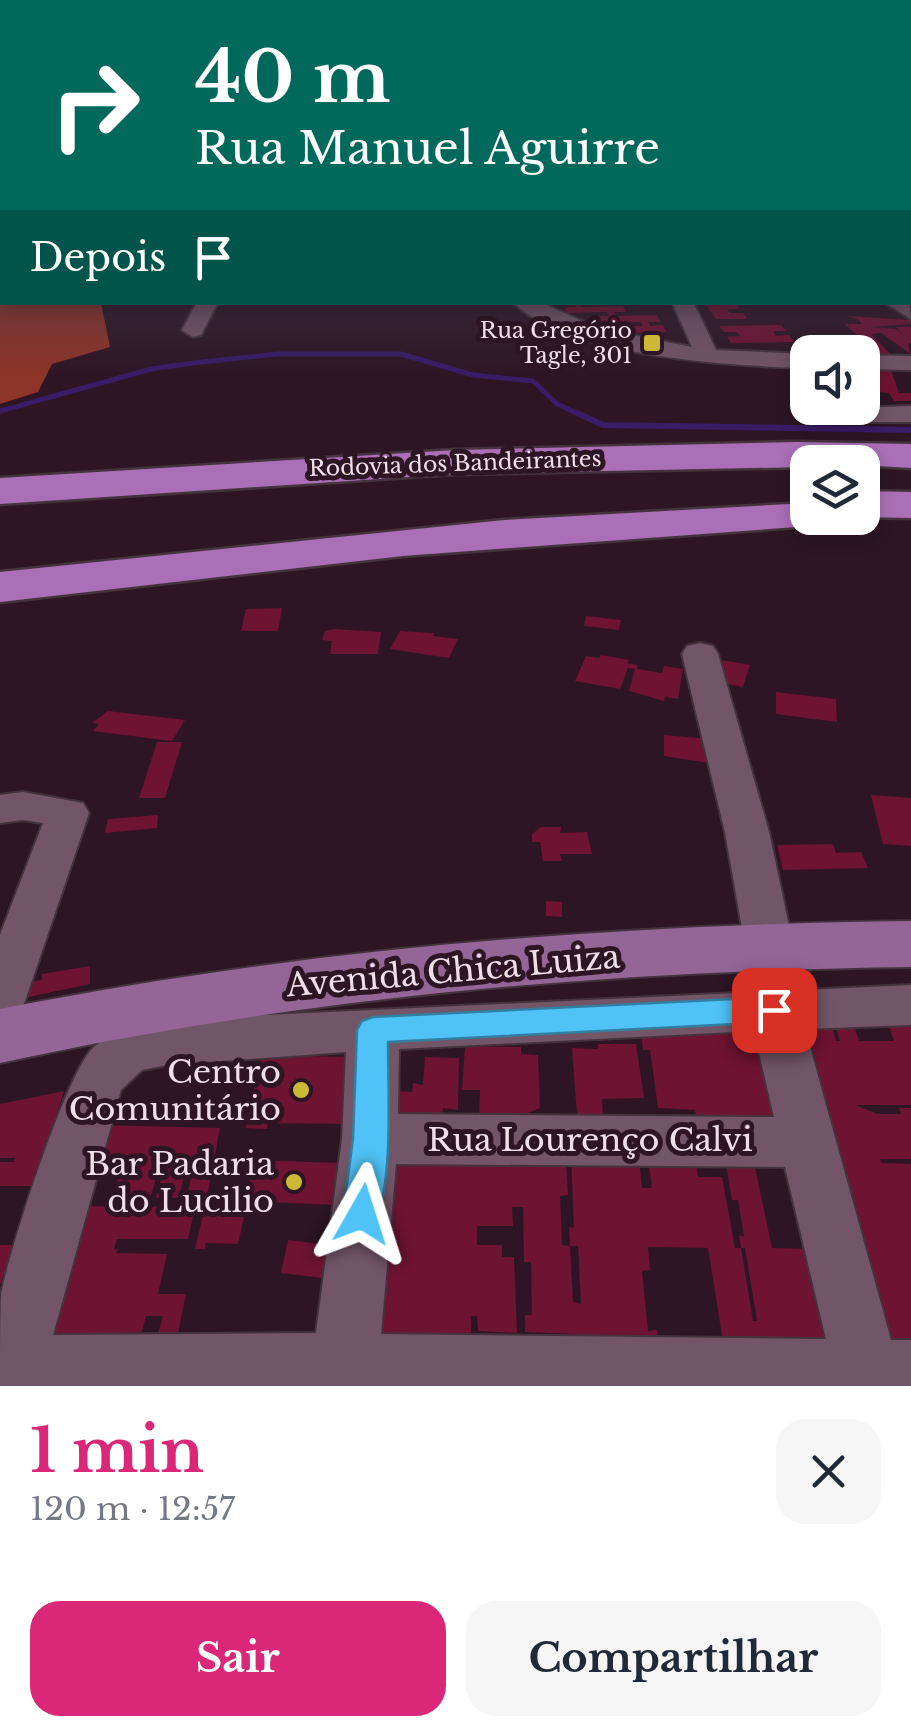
<!DOCTYPE html>
<html lang="pt">
<meta charset="utf-8">
<style>
:root{--surface:#fff;--page:#f6f6f7;--text:#1f2937;--muted:#747a83;--accent:#db2777}
body{margin:0;font-family:"Libre Baskerville",serif;background:var(--page);color:var(--text);height:100vh;display:flex;flex-direction:column;font-size:38px;white-space:nowrap}
*{box-sizing:border-box;margin:0}
p{font-size:32px;color:var(--muted)}
.icon{flex:none;width:55px;height:55px;fill:none;stroke:currentColor;stroke-width:2;stroke-linecap:round;stroke-linejoin:round}
.map{position:relative;height:1386px;overflow:hidden}
.drawer{display:flex;flex-direction:column;background:var(--surface);flex:1}
.drawer>*{flex:none}
.top-card{position:absolute;left:0px;top:0px;width:912px;height:305px;box-shadow:0 5px 15px #0003;background:#00695c;color:#fff;overflow:hidden}
.tools{position:absolute;left:790px;top:335px;display:grid;gap:20px}
.tools a{display:grid;place-items:center;width:90px;height:90px;border-radius:20px;background:var(--surface);box-shadow:0 5px 15px #0003;font-size:50px}
.pin{position:absolute;display:grid;place-items:center;width:85px;height:85px;color:#fff;margin:-42px;border-radius:20px;box-shadow:0 5px 15px #0006}
.me{position:absolute;width:110px;margin:-55px;rotate:6deg;stroke-linejoin:round;filter:drop-shadow(0 0 8px #0008)}
.turn{display:flex;align-items:center;gap:35px;height:210px;padding:0 30px;font-size:45px}
.turn .icon{width:130px;height:130px;stroke-width:2.5}
.turn b{display:block;font-size:70px;line-height:85px}
.then{display:flex;align-items:center;height:95px;padding:0 30px;background:#0003;gap:20px;font-size:38px}
.round{display:grid;place-items:center;flex:none;width:105px;height:105px;border-radius:30px;background:var(--page)}
.head{display:flex;align-items:center;justify-content:space-between;height:170px;padding:0 30px}
h1{font-size:60px;font-weight:700;line-height:75px;color:var(--accent)}
.button{display:flex;gap:20px;margin-top:auto;padding:20px 30px}
.button a{flex:1;height:115px;border-radius:30px;background:var(--accent);color:#fff;font-size:40px;font-weight:700;line-height:115px;text-align:center}
.button a+a{background:var(--page);color:var(--text)}
.map>svg:first-child{display:block}
.forest{fill:#8e3428}
.lines{fill:none;stroke-linecap:round;stroke-linejoin:round}
.stream-far1{stroke:#391b66;stroke-width:5}
.stream{stroke:#391b66;stroke-width:6}
.building{fill:#6e1331}
.minor-casing{stroke:#44333d;stroke-width:4}
.major-casing{stroke:#44333d;stroke-width:4}
.highway-casing{stroke:#44333d;stroke-width:5}
.minor{fill:#725566;fill-rule:evenodd}
.major{fill:#946597;fill-rule:evenodd}
.highway{fill:#ab6fb7;fill-rule:evenodd}
.route{fill:#4fc3f7;stroke:#337fa1;stroke-width:2.5}
.poi-dot{fill:#ccb938;stroke:#2d1524;stroke-width:4}
.labels{text-anchor:middle;stroke-width:10;stroke-linejoin:round;paint-order:stroke}
.far-poi-label{font-size:22px;fill:#f0dfe8;stroke:#2d1524;text-anchor:end}
.far-street-label{font-size:22px;fill:#f0dfe8;stroke:#2d1524}
.near-street-label{font-size:32px;fill:#f0dfe8;stroke:#2d1524}
.near-poi-label{font-size:32px;fill:#f0dfe8;stroke:#2d1524;text-anchor:end}
</style>
<div class="map">
<svg width="911" height="1386" viewBox="0 0 911 1386">
<rect width="100%" height="100%" fill="#2d1524"/>
<path class="forest" d="M 0,184 L 2,302 L 101,303 L 110,347 L 52,364 L 38,392 L 0,404 Z"/>
<g class="lines">
<path class="stream-far1" d="M 0,411 L 151,369 L 193,363 L 278,354 L 401,354 L 473,375 L 533,381 L 557,404 L 583,416"/>
<path class="stream" d="M 577,413 L 603,425 L 911,430"/>
</g>
<path class="building" d="M 574,302 L 583,307 L 623,306 L 626,312 L 614,312 L 616,316 L 657,315 L 661,322 L 648,322 L 650,326 L 663,325 L 666,332 L 634,333 L 630,326 L 643,326 L 641,322 L 600,323 L 597,316 L 609,316 L 607,312 L 567,313 L 565,307 L 576,307 Z
M 735,303 L 740,309 L 727,309 L 730,313 L 743,313 L 747,319 L 716,319 L 705,304 Z
M 847,316 L 911,320 L 911,324 L 871,327 L 896,329 L 903,335 L 896,327 L 911,327 L 911,343 L 908,344 L 911,354 L 881,333 L 871,334 L 893,357 L 881,357 L 845,324 L 862,324 L 859,320 Z
M 781,325 L 786,331 L 773,331 L 776,336 L 789,335 L 794,342 L 731,343 L 727,337 L 740,336 L 737,332 L 724,332 L 719,326 Z
M 870,366 L 890,367 L 899,393 L 911,393 L 911,401 L 894,401 L 889,393 L 877,392 L 875,384 L 878,384 Z
M 282,608 L 278,631 L 241,631 L 246,609 Z
M 586,616 L 621,620 L 619,630 L 584,626 Z
M 334,629 L 381,632 L 378,654 L 330,654 L 332,641 L 322,640 L 325,631 Z
M 400,631 L 434,633 L 433,636 L 458,639 L 449,658 L 390,649 Z
M 601,655 L 629,660 L 627,663 L 638,665 L 637,669 L 662,673 L 664,666 L 683,669 L 678,699 L 665,697 L 664,701 L 629,691 L 635,669 L 628,668 L 620,689 L 575,681 L 586,656 L 599,658 Z
M 710,658 L 750,665 L 743,687 L 713,681 Z
M 776,692 L 836,699 L 837,722 L 776,714 Z
M 108,711 L 185,720 L 172,741 L 93,731 L 99,724 L 92,723 Z
M 664,735 L 708,739 L 715,764 L 664,756 Z
M 157,742 L 182,742 L 165,798 L 139,798 Z
M 871,795 L 911,798 L 911,846 L 883,844 Z
M 158,815 L 157,828 L 105,833 L 108,819 Z
M 541,827 L 561,827 L 560,833 L 587,832 L 592,854 L 560,854 L 562,861 L 543,861 L 540,842 L 532,842 L 532,834 Z
M 833,844 L 836,853 L 861,852 L 868,868 L 783,870 L 777,845 Z
M 546,901 L 562,902 L 562,917 L 546,916 Z
M 90,966 L 90,984 L 14,1000 L 15,985 L 42,980 L 42,974 Z
M 834,1022 L 853,1022 L 859,1041 L 894,1041 L 888,1023 L 911,1023 L 911,1105 L 855,1105 L 878,1114 L 901,1114 L 899,1108 L 911,1108 L 911,1159 L 880,1159 L 881,1163 L 911,1164 L 911,1349 L 892,1349 L 806,1024 L 831,1023 L 836,1041 L 840,1041 Z
M 764,1028 L 787,1116 L 696,1116 L 695,1110 L 658,1108 L 650,1050 L 643,1050 L 641,1033 Z
M 598,1044 L 636,1044 L 644,1098 L 602,1099 L 603,1115 L 577,1115 L 572,1048 L 598,1049 Z
M 465,1046 L 521,1047 L 521,1054 L 538,1055 L 540,1108 L 523,1115 L 479,1115 L 480,1090 L 462,1090 Z
M 261,1055 L 352,1057 L 345,1124 L 268,1123 L 267,1129 L 246,1128 Z
M 425,1057 L 459,1058 L 458,1110 L 443,1108 L 442,1115 L 393,1115 L 395,1091 L 412,1092 L 413,1083 L 423,1085 Z
M 64,1091 L 33,1186 L 0,1186 L 0,1162 L 14,1162 L 15,1158 L 0,1158 L 0,1104 Z
M 97,1125 L 220,1128 L 205,1207 L 195,1207 L 188,1239 L 117,1239 L 114,1250 L 118,1249 L 116,1253 L 167,1254 L 158,1294 L 186,1294 L 177,1338 L 157,1338 L 163,1316 L 146,1316 L 142,1332 L 38,1338 L 77,1206 L 185,1207 L 193,1168 L 186,1168 L 179,1198 L 156,1198 L 164,1167 L 159,1168 L 151,1196 L 113,1195 L 122,1167 L 84,1167 Z
M 388,1157 L 566,1158 L 568,1195 L 560,1196 L 562,1245 L 570,1246 L 573,1302 L 581,1304 L 578,1246 L 570,1246 L 569,1227 L 574,1228 L 571,1157 L 639,1158 L 642,1188 L 652,1188 L 648,1158 L 695,1158 L 698,1177 L 722,1177 L 735,1248 L 741,1248 L 753,1321 L 757,1321 L 745,1248 L 741,1248 L 739,1236 L 744,1236 L 738,1200 L 732,1200 L 725,1158 L 753,1158 L 772,1248 L 816,1249 L 841,1348 L 724,1348 L 708,1248 L 648,1247 L 650,1270 L 642,1271 L 648,1331 L 657,1330 L 660,1353 L 576,1346 L 575,1334 L 525,1332 L 525,1315 L 532,1315 L 531,1262 L 524,1262 L 523,1207 L 512,1207 L 513,1226 L 477,1226 L 477,1245 L 502,1245 L 502,1257 L 514,1257 L 517,1333 L 478,1331 L 477,1316 L 471,1316 L 471,1339 L 378,1343 Z
M 253,1160 L 341,1163 L 336,1205 L 245,1201 Z
M 205,1207 L 246,1208 L 238,1244 L 206,1243 L 205,1249 L 195,1249 Z
M 288,1240 L 329,1245 L 322,1278 L 281,1273 Z
M 0,1245 L 13,1245 L 1,1283 L 0,1283 Z"/>
<g class="lines">
<defs>
<path id="minor" d="M 910,184 L 911,184 L 911,192 L 910,192 Z
M 911,223 L 911,234 L 910,234 L 910,223 Z
M 197,302 L 218,302 L 201,335 L 193,337 L 182,330 Z
M 513,302 L 540,302 L 597,328 L 692,347 L 672,302 L 693,302 L 716,350 L 808,354 L 808,368 C 732,366 568,357 513,302 Z
M 884,302 L 909,302 L 911,319 Z
M 862,355 L 911,356 L 911,370 L 862,369 Z
M 911,406 L 911,422 L 851,422 L 838,414 L 846,408 Z
M 700,643 L 713,646 L 718,654 L 769,832 L 793,945 L 786,958 L 769,963 L 752,958 L 745,945 L 725,832 L 682,654 L 687,646 Z
M 23,792 L 83,803 L 89,813 L 25,1001 L 18,1015 L 0,1021 L 0,935 L 43,823 L 23,820 L 0,823 L 0,795 Z
M 911,985 L 911,1025 L 805,1029 L 891,1340 L 911,1340 L 911,1386 L 0,1386 C 0,1357 0,1323 1,1294 C 9,1253 67,1068 95,1046 C 127,1020 182,1020 220,1017 ZM 754,1031 L 774,1117 L 398,1114 L 399,1049 ZM 346,1052 L 342,1139 L 316,1333 L 53,1335 L 121,1090 L 142,1070 L 167,1065 ZM 396,1164 L 785,1167 L 826,1339 L 381,1334 Z"/>
<path id="major" d="M 911,921 L 911,967 C 601,971 303,997 0,1063 L 0,1009 C 302,949 604,925 911,921 Z"/>
<path id="highway" d="M 797,442 L 911,444 L 911,468 L 808,462 L 808,467 L 455,474 L 0,504 L 0,478 L 455,450 Z
M 862,491 L 911,492 L 911,518 L 862,517 Z
M 808,503 L 808,518 L 829,518 L 824,525 L 403,556 L 0,602 L 0,572 L 504,520 Z"/>
</defs>
<use href="#minor" class="minor-casing"/>
<use href="#major" class="major-casing"/>
<use href="#highway" class="highway-casing"/>
<use href="#minor" class="minor"/>
<use href="#major" class="major"/>
<use href="#highway" class="highway"/>
</g>
<linearGradient id="sky" x2="0" y2="1"><stop stop-color="#190c14"/><stop offset="0.49" stop-color="#463b50"/><stop offset="1" stop-color="#463b50" stop-opacity="0"/></linearGradient>
<rect width="911" height="378" fill="url(#sky)"/>
<path class="route" d="M 774,997 L 785,1001 L 789,1010 L 785,1018 L 774,1022 L 388,1042 C 388,1092 394,1182 374,1226 L 362,1231 L 349,1226 L 343,1214 L 353,1139 L 357,1030 L 362,1021 L 373,1017 Z"/>
<g class="poi-dot">
<rect x="642" y="333" width="20" height="20" rx="5"/>
<circle cx="301" cy="1090" r="10"/>
<circle cx="294" cy="1182" r="10"/>
</g>
<g class="labels">
<g class="far-poi-label">
<text x="632" y="338">Rua Gregório<tspan x="632" dy="25">Tagle, 301</tspan></text>
</g>
<g class="far-street-label">
<text transform="translate(455 463) rotate(-2)" y="8">Rodovia dos Bandeirantes</text>
</g>
<g class="near-street-label">
<text transform="translate(453 971) rotate(-5)" y="11">Avenida Chica Luiza</text>
<text x="590" y="1151">Rua Lourenço Calvi</text>
</g>
<g class="near-poi-label">
<text x="281" y="1083">Centro<tspan x="281" dy="37">Comunitário</tspan></text>
<text x="274" y="1175">Bar Padaria<tspan x="274" dy="37">do Lucilio</tspan></text>
</g>
</g>
</svg>
<div class="tools">
<a><svg class="icon" aria-label="sound" viewBox="0 0 24 24"><path d="M4 9h4l5-4v14l-5-4H4zM17 9q2 3 0 6"/></svg></a>
<a><svg class="icon" aria-label="layers" viewBox="0 0 24 24"><path d="M12 4l9 5-9 5-9-5zM3 14l9 5 9-5"/></svg></a>
</div>
<div class="pin" style="left:774px;top:1010px;background:#d93025"><svg class="icon" aria-label="arrive" viewBox="0 0 24 24"><path d="M6 21V4h12l-3 4 3 4H6"/></svg></div>
<svg class="me" style="left:362px;top:1214px" viewBox="-20 -20 40 40"><path d="M0-17L14 15 0 8-14 15z" fill="#4fc3f7" stroke="#fff" stroke-width="4"/></svg>
<div class="top-card">
<div class="turn"><svg class="icon" aria-label="right" viewBox="0 0 24 24"><path d="M7 20v-9h11M14 6l5 5-5 5"/></svg><div><b>40 m</b>Rua Manuel Aguirre</div></div>
<div class="then">Depois<svg class="icon" aria-label="arrive" viewBox="0 0 24 24"><path d="M6 21V4h12l-3 4 3 4H6"/></svg></div>
</div>
</div>
<section class="drawer">
<div class="head"><div><h1>1 min</h1><p>120 m · 12:57</p></div><a class="round"><svg class="icon" aria-label="close" viewBox="0 0 24 24"><path d="M6 6l12 12M18 6L6 18"/></svg></a></div>
<div class="button"><a>Sair</a><a>Compartilhar</a></div>
</section>
